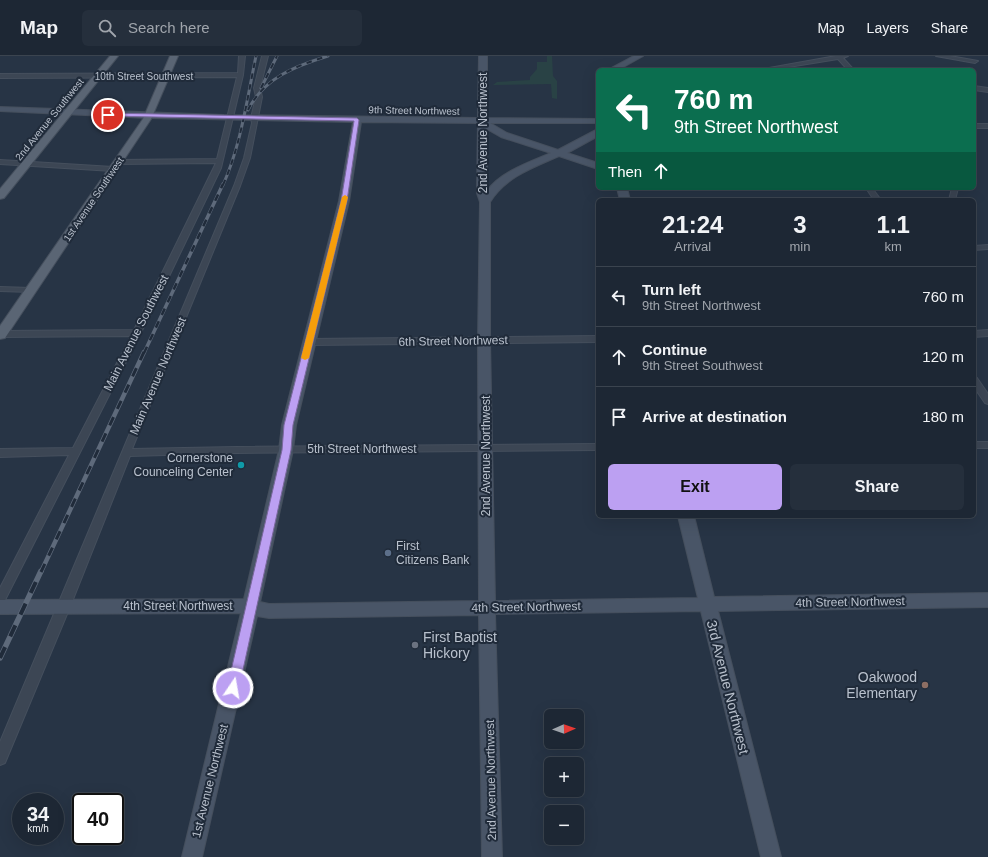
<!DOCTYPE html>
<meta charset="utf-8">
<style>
:root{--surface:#1d2734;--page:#252f3c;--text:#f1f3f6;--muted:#a0a5ac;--line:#3b444f;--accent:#bca0f2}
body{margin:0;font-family:Arial,sans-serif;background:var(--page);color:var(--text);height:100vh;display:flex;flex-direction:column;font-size:15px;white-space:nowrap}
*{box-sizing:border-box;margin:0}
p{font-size:13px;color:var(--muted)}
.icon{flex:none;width:22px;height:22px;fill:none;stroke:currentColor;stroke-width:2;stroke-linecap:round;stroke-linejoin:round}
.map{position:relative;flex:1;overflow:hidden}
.details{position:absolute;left:596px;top:142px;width:380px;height:320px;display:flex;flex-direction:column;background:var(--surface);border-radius:6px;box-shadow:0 4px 16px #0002,0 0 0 1px var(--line)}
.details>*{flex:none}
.guide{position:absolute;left:596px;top:12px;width:380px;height:122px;border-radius:6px;box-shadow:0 4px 16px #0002,0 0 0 1px var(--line);background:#0b6e4f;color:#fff;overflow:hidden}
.needle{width:26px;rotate:88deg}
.buttons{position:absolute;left:544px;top:653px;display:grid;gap:8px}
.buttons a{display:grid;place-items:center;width:40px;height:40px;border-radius:6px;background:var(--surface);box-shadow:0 4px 16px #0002,0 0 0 1px var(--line);font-size:20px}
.speed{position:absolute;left:12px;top:737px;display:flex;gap:8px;font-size:20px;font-weight:700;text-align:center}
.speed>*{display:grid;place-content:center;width:52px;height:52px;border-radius:50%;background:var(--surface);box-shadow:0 4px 16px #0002,0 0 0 1px var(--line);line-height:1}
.speed small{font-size:10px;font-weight:400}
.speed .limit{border:2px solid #111;border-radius:6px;background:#fff;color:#111}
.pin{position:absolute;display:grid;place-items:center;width:34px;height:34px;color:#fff;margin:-17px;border:2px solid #fff;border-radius:50%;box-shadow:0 1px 4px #0007}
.me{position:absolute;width:44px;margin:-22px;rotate:12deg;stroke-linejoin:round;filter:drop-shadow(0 0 3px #0008)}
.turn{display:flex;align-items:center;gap:14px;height:84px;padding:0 12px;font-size:18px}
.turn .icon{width:52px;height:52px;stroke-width:2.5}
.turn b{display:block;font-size:28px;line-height:34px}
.then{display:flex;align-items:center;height:38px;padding:0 12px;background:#0003;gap:8px;font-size:15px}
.eta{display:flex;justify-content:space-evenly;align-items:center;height:68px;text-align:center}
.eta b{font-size:24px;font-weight:700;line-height:28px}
.primary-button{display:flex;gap:8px;margin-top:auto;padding:8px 12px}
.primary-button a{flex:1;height:46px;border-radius:6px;background:var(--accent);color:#111;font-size:16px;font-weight:700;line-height:46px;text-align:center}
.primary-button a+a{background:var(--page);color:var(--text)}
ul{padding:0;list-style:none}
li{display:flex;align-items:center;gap:12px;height:60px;padding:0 12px;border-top:1px solid var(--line)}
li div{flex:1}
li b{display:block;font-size:15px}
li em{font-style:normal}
header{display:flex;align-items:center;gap:24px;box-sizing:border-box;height:56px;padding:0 20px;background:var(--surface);border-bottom:1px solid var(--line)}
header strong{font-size:19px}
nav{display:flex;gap:22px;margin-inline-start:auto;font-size:14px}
.search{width:280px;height:36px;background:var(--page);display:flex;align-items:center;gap:10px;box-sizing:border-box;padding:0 14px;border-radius:6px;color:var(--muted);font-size:15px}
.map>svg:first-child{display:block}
.green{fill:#294245}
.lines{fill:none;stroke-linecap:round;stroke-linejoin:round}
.street-casing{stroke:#454f5d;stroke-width:2}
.secondary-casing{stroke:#454f5d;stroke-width:2}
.primary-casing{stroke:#454f5d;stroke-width:2}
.street{fill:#3c4654;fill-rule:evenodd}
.secondary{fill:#495567;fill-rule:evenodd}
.primary{fill:#5a6574;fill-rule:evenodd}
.rail-far3-casing{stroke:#5e6a7b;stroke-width:3}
.rail-far2-casing{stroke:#5e6a7b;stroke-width:3.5}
.rail-far1-casing{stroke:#5e6a7b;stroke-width:4.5}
.rail-casing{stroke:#5e6a7b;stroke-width:5.5}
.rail-far3{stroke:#202b3a;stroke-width:2;stroke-dasharray:5.5;stroke-linecap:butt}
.rail-far2{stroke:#202b3a;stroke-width:2.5;stroke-dasharray:7;stroke-linecap:butt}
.rail-far1{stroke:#202b3a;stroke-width:3;stroke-dasharray:9;stroke-linecap:butt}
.rail{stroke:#202b3a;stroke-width:4;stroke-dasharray:12;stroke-linecap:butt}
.route{fill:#bca0f2;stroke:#7a689d}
.slow{fill:#f59e0b}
.culture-dot{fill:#0f9aa8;stroke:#202b3a;stroke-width:1.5}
.service-dot{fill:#5c6f8a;stroke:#202b3a;stroke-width:1.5}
.worship-dot{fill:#6b7280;stroke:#202b3a;stroke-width:1.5}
.education-dot{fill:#8d6e63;stroke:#202b3a;stroke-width:1.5}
.labels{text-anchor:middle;stroke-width:4;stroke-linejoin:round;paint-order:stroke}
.far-street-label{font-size:10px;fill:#b9c1cd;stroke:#202b3a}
.street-label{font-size:12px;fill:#b9c1cd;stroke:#202b3a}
.poi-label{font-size:12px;fill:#b9c1cd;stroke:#202b3a;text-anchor:end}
.near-poi-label{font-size:14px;fill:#b9c1cd;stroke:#202b3a;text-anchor:start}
.near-street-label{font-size:14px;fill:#b9c1cd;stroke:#202b3a}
</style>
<header>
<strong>Map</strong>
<div class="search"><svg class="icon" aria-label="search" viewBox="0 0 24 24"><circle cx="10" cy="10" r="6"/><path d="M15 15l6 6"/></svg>Search here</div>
<nav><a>Map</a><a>Layers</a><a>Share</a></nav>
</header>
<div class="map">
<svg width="988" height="801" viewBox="0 0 988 801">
<rect width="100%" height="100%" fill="#273445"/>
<path class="green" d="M 547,0 L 552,0 L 553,20 L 557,25 L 557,43 L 552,42 L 551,28 L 493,29 L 497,26 L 530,24 L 530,21 L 537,13 L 537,6 L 547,6 Z"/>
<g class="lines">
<defs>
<path id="street" d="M 239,0 L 245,0 L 243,19 L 221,112 L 161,237 L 4,546 L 0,548 L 0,532 L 69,399 L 0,401 L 0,393 L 73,392 L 131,280 L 0,281 L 0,275 L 134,274 L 216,107 L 118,108 L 115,106 L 118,104 L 217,103 L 237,21 L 0,22 L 0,18 L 238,17 Z
M 262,0 L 268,0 L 260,32 L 262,41 L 250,102 L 240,130 L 132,393 L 236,391 L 598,388 L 598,394 L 236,397 L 130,400 L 70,551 L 7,702 L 5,707 L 0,709 L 0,686 L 234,130 L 244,102 L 252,67 L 251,62 L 256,41 L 254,32 Z
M 836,0 L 848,0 L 843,2 L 854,14 L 848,14 L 838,3 L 770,14 L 758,14 Z
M 936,0 L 950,0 L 978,5 L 975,7 Z
M 974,30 L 988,32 L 988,36 L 974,34 Z
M 974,68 L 988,68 L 988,72 L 974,72 Z
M 0,104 L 113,111 L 116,113 L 113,115 L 0,108 Z
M 866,132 L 872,132 L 881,144 L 874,144 Z
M 952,132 L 958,132 L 955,144 L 949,144 Z
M 988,189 L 988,193 L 974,194 L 974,190 Z
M 0,231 L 31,232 L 35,234 L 31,236 L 0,235 Z
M 988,274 L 988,280 L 974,281 L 974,275 Z
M 598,280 L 598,286 L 309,289 L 305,286 L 309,283 Z
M 974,321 L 977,322 L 988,338 L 988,348 L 985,347 L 974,331 Z
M 974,386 L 988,386 L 988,392 L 974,392 Z"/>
<path id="secondary" d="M 479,0 L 487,0 L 487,62 L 598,63 L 598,67 L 490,67 L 507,77 L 558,94 L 598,73 L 598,80 L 567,97 L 598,107 L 598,113 L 559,100 C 534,111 505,121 490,146 L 490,285 L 495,545 L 698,542 L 678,460 L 694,460 L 714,541 L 988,537 L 988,551 L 718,555 L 781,801 L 761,801 L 701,555 L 495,558 L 502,801 L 482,801 L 479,559 L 269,562 L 257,560 L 202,801 L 182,801 L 241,557 L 0,558 L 0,544 L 244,543 L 279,394 L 282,369 L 339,145 L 353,66 L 149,62 L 0,55 L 0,51 L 224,59 L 478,62 ZM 361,66 L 478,67 L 477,137 L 480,146 L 478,285 L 479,545 L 269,548 L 260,546 L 293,394 L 296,369 L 349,145 ZM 487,73 L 501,81 L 551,97 C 530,106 500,116 487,135 Z
M 634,0 L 643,0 L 618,14 L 608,14 Z
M 617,132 L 627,132 L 630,144 L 620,144 Z"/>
<path id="primary" d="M 110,0 L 118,0 L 4,142 L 0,143 L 0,133 Z
M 170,0 L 178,0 L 151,63 L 5,282 L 0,283 L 0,270 L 143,63 Z"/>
</defs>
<use href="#street" class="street-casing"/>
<use href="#secondary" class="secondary-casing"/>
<use href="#primary" class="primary-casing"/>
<use href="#street" class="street"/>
<use href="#secondary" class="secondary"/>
<use href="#primary" class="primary"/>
<defs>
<path id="rail-far3" d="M 261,32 L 277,0
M 248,54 C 264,22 295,10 328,0
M 223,129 C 241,89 247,43 256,0"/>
<path id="rail-far2" d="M 144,297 L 223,128"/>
<path id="rail-far1" d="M 41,516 L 144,296"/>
<path id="rail" d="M 0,602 L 41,515"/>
</defs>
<use href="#rail-far3" class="rail-far3-casing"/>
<use href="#rail-far2" class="rail-far2-casing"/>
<use href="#rail-far1" class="rail-far1-casing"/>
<use href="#rail" class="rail-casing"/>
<use href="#rail-far3" class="rail-far3"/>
<use href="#rail-far2" class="rail-far2"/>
<use href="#rail-far1" class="rail-far1"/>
<use href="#rail" class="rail"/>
</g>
<path class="route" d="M 108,57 L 357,62 L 359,64 L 347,145 L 293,369 L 291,394 L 239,632 L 237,636 L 233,637 L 229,636 L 227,632 L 282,394 L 284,369 L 341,145 L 354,65 L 106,60 Z"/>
<path class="slow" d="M 345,139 L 348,141 L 309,302 L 305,304 L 301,302 L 342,141 Z"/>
<circle class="culture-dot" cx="241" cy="409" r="4"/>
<circle class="service-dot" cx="388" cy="497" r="4"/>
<circle class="worship-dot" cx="415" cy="589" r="4"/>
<circle class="education-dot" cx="925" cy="629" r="4"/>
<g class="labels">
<g class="far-street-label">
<text x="144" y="24">10th Street Southwest</text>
<text transform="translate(414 54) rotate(1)" y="4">9th Street Northwest</text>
<text transform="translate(49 63) rotate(-51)" y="4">2nd Avenue Southwest</text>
<text transform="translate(93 143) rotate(-56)" y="4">1st Avenue Southwest</text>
</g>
<g class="street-label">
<text transform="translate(483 77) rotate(-90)" y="4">2nd Avenue Northwest</text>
<text transform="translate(136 277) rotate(-63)" y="4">Main Avenue Southwest</text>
<text transform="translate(453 285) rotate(-1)" y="4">6th Street Northwest</text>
<text transform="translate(158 320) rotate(-67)" y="4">Main Avenue Northwest</text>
<text x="362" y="397">5th Street Northwest</text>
<text transform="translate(486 400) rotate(-90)" y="4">2nd Avenue Northwest</text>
<text transform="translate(850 546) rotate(-1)" y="4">4th Street Northwest</text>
<text x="178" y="554">4th Street Northwest</text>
<text transform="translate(526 551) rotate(-1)" y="4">4th Street Northwest</text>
<text transform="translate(491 724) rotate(-91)" y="4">2nd Avenue Northwest</text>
<text transform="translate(210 725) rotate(-76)" y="4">1st Avenue Northwest</text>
</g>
<g class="poi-label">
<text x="233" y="406">Cornerstone<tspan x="233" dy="14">Counceling Center</tspan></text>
<text x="396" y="494" text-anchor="start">First<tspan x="396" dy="14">Citizens Bank</tspan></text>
</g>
<g class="near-poi-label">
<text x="423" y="586">First Baptist<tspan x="423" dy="16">Hickory</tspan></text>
<text x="917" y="626" text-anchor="end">Oakwood<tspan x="917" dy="16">Elementary</tspan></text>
</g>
<g class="near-street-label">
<text transform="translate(728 631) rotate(76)" y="5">3rd Avenue Northwest</text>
</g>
</g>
</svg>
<div class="buttons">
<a><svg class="needle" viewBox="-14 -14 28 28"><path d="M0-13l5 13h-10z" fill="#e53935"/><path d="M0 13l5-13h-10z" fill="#a0a5ac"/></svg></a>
<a>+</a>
<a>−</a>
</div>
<div class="speed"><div>34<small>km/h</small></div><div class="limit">40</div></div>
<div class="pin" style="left:108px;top:59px;background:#d93025"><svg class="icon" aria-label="arrive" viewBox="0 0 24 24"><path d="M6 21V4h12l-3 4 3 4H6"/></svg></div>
<svg class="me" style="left:233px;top:632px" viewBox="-20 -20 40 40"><circle r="17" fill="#bca0f2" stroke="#fff" stroke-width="3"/><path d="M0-11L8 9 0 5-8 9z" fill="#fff"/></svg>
<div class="guide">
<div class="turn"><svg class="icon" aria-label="left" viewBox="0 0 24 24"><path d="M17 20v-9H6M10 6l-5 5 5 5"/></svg><div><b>760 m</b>9th Street Northwest</div></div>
<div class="then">Then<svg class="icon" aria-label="ahead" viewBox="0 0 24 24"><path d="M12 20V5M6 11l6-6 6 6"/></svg></div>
</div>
<section class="details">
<div class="eta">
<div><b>21:24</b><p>Arrival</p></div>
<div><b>3</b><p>min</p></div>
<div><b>1.1</b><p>km</p></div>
</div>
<ul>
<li><svg class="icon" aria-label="left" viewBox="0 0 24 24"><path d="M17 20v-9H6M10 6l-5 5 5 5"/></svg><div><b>Turn left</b><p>9th Street Northwest</p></div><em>760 m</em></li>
<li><svg class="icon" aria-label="ahead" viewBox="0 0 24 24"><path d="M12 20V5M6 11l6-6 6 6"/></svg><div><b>Continue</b><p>9th Street Southwest</p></div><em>120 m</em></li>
<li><svg class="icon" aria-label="arrive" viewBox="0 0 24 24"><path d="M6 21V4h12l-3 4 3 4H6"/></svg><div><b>Arrive at destination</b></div><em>180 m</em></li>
</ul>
<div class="primary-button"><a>Exit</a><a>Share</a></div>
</section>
</div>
